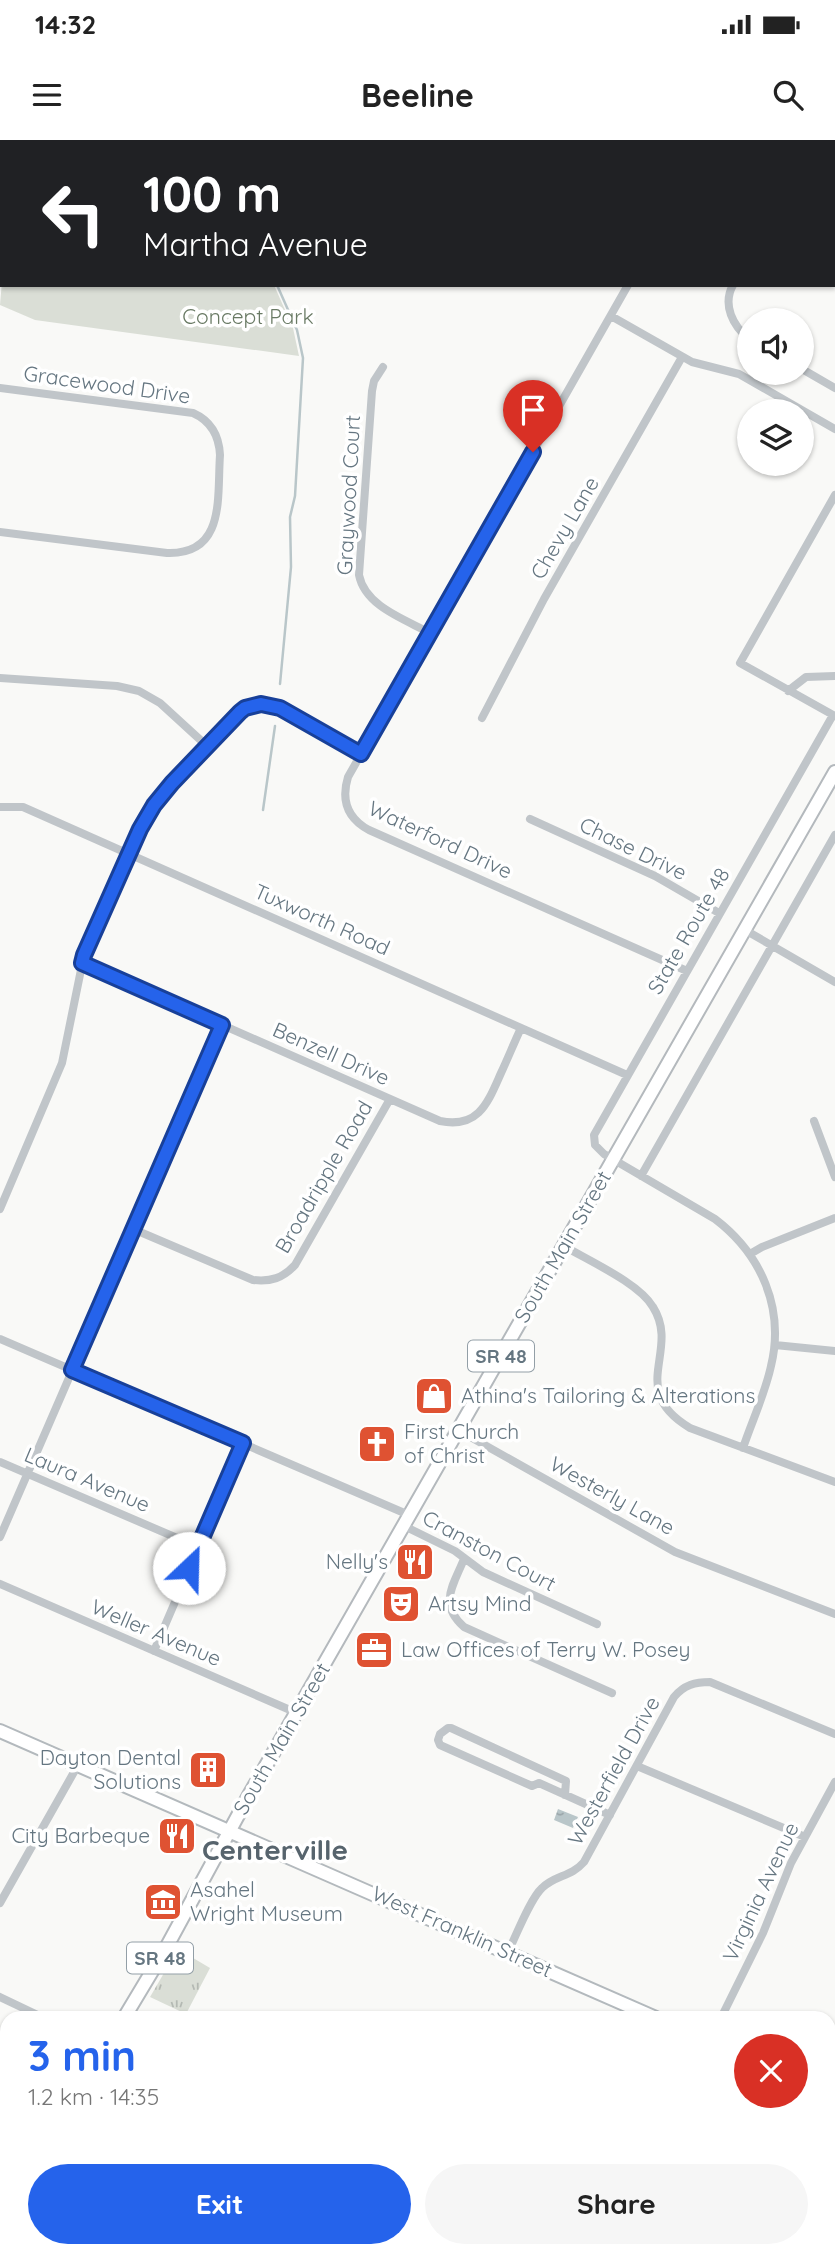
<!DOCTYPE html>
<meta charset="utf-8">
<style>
:root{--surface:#fff;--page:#f6f6f6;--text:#222;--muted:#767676;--accent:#2563eb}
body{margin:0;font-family:Quicksand,sans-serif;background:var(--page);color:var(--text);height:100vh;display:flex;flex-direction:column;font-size:26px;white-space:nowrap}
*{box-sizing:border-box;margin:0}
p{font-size:23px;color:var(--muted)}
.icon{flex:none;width:38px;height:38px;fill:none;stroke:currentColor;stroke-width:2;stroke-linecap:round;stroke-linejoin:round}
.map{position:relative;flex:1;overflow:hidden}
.details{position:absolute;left:0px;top:1871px;width:836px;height:247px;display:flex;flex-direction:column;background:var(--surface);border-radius:21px 21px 0 0;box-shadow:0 2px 5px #0004}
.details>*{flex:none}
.banner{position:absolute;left:0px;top:0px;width:836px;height:147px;box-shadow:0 2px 5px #0004;background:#202124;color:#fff;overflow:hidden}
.buttons{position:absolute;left:737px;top:168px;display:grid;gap:14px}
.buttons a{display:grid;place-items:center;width:77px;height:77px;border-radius:50%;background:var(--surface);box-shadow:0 2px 5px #0004;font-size:35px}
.pin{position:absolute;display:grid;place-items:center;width:60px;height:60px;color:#fff;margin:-72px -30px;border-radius:50% 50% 50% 0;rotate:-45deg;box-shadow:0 0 7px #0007}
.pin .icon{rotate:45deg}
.me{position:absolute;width:77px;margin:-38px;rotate:24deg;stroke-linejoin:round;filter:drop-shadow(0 0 5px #0008)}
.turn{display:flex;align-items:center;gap:24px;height:147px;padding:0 28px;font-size:32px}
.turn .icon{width:91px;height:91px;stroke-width:2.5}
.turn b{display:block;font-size:49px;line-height:60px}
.round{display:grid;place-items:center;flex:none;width:74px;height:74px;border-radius:37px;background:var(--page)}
.headline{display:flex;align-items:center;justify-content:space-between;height:119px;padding:0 28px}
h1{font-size:42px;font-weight:700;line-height:52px;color:var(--accent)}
.action{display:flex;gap:14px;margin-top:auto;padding:14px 28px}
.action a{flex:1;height:80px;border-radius:42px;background:var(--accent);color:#fff;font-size:28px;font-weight:700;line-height:80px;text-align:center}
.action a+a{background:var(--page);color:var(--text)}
.status{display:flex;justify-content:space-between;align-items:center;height:49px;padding:0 35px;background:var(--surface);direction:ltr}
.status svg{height:19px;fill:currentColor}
header{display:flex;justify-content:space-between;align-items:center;height:91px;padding:0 28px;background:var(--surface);font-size:32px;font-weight:700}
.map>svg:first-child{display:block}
.grass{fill:url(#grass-tufts)}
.green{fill:#daded6}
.water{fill:url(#water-ripples)}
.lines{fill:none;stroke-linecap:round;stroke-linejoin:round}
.stream{stroke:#b9c6c9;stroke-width:2.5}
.secondary-casing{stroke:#b3b9bd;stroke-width:16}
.primary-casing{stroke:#b4b9bd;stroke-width:16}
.street{stroke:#c0c5c9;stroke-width:8}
.secondary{stroke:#fff;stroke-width:12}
.primary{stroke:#fff;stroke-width:12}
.route-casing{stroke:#184099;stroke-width:18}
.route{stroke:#2563eb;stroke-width:12}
.labels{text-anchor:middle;stroke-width:7;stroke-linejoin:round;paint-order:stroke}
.shield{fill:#fff;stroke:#939fa7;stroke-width:2}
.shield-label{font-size:19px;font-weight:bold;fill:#657681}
.park-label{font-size:21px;fill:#697a64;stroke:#fff}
.street-label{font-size:21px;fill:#657681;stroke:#fff}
.poi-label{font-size:21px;fill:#657681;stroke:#fff;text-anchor:start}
.district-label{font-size:28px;font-weight:bold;fill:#57646d;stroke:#fff}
</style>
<div class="status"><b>14:32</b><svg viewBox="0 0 49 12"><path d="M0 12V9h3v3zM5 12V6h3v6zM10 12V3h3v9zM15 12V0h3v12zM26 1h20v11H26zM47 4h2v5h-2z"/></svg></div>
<header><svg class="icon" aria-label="menu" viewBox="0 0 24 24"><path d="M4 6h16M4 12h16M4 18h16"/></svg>Beeline<svg class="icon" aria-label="search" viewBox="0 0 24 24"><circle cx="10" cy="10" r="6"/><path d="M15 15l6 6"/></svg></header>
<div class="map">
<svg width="835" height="2117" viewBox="0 0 835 2117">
<defs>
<pattern id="grass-tufts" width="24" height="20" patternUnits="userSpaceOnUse" patternTransform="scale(1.75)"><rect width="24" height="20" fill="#daded6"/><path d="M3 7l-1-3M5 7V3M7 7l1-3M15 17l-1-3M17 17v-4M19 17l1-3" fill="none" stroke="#b4b9b3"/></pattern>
<pattern id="water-ripples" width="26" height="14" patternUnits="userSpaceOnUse" patternTransform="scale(1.75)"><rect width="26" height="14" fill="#b9c6c9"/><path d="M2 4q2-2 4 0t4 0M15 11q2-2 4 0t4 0" fill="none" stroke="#9aa5a9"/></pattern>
</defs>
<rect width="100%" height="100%" fill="#f9f9f7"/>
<path class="grass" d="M 178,1809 L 210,1828 L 186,1874 L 150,1857 Z"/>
<path class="green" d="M 2,141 L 2,145 L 274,145 L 293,188 L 299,216 L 35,180 L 0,165 Z"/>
<path class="water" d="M 558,1669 L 578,1677 L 573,1688 L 554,1680 Z"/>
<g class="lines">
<path class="stream" d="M 127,0 L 131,2
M 277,145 L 297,190 L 303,218 L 295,356 L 290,377 L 291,427 L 280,544
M 263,670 L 275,586"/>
<defs>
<path id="secondary" d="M 0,1591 L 656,1878
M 830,1955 L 835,1957"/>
<path id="primary" d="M 124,1878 L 166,1808 L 248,1657 L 835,632
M 0,2094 L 7,2082"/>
</defs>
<use href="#secondary" class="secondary-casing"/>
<use href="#primary" class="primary-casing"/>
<path class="street" d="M 95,2 L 96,0
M 569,2 L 569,0
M 710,2 L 711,0
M 0,121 L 2,118
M 628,145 L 348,637 C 341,660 347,678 369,690 L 687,831
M 733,145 C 722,165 733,186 749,199
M 611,176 L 692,222 L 739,234 L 835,289
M 383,227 L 374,241 L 372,251 L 359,435 C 365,466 404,479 430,493
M 802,229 L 835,248
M 0,248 L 193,273 C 211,281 219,295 220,315 C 217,357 226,415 167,413 L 0,392
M 835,355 L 740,523 L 835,576
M 0,538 L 117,546 L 139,551 L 160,563 L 207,606
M 788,551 L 806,537 L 835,536
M 482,578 L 544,459 L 682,217
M 0,667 L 23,667 L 627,935
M 530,679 L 655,736 L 719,773
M 745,790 L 835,842
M 82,823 L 440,981 C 479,989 488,962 501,933 C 508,918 514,903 521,888
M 814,981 L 835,1037
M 641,1036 L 835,695
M 0,1069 L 62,923 L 84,815 L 140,689 L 154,665 L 172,643 L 240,572 C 253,563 266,563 280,568 L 361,614
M 133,1089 L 253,1140 C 271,1142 283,1138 295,1125 L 390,959
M 564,1106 C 589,1121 639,1143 653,1167 C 681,1211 626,1250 690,1288 L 835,1342
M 750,1114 L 762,1107 L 835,1078
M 0,1199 L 409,1375
M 775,1205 L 835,1211
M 458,1290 L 675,1412 L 835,1474
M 743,1308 C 752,1281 765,1254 771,1226 C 785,1168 761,1114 715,1079 L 604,1014 L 595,1005 L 594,995 L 833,575
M 0,1322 L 198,1407
M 404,1386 L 455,1411 L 483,1432 L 597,1484
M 0,1397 L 222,885
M 464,1419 C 453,1446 438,1464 464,1487 L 612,1553
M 0,1444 L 297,1573
M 154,1511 L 243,1303
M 637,1626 L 805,1697
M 565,1655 L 566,1641 L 451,1588 L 448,1588 L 440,1594 L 438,1600 L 440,1605 L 532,1646 L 539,1643 L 610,1675
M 0,1763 L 78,1625
M 508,1812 C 516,1796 530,1759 542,1748 C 555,1735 571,1737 584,1722 L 674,1557 C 684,1545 695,1542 710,1542 L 835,1594
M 0,1857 L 44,1878
M 721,1878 L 763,1793 L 791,1723 L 835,1642
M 830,1922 L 835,1912
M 830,2092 L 835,2087
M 421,2110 L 434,2117
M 748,2110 L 762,2117
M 217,2117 L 219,2110
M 810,2117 L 814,2110"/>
<use href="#secondary" class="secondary"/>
<use href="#primary" class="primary"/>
</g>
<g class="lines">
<defs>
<path id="route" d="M 189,1428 L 243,1303 L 72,1230 L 222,885 L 82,823 L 84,815 L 140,689 L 154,665 L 172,643 L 240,572 L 245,568 L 261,564 L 280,568 L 361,614 L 533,312"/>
</defs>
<use href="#route" class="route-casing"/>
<use href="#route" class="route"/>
</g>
<defs>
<symbol id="shop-square" viewBox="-11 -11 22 22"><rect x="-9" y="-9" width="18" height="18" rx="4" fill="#df5232" stroke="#fff"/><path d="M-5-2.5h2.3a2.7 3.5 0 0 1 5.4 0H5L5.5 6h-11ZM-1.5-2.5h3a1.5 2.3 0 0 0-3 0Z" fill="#fff"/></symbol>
<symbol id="church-square" viewBox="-11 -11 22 22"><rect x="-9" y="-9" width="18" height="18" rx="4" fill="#df5232" stroke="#fff"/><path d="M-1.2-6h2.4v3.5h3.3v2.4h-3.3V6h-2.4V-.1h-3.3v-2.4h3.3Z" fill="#fff"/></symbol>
<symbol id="restaurant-square" viewBox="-11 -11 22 22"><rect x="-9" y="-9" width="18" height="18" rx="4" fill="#df5232" stroke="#fff"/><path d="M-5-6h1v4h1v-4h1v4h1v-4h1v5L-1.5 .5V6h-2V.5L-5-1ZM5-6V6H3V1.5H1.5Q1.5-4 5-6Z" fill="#fff"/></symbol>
<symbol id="theatre-square" viewBox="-11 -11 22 22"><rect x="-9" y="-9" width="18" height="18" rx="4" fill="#df5232" stroke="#fff"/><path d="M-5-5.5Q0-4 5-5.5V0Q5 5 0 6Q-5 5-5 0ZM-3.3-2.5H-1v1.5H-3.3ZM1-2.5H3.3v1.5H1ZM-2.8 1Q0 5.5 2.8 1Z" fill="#fff"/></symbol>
<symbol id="office-square" viewBox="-11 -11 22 22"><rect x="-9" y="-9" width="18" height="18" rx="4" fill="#df5232" stroke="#fff"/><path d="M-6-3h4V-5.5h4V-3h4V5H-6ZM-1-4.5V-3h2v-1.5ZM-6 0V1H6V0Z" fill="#fff"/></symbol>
<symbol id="building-square" viewBox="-11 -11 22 22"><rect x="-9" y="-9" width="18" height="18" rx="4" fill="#df5232" stroke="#fff"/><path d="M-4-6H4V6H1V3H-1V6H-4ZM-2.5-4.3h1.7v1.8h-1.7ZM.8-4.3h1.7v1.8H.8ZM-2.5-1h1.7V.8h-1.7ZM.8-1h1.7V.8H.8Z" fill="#fff"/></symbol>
<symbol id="museum-square" viewBox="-11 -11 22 22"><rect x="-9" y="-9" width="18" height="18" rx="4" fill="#df5232" stroke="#fff"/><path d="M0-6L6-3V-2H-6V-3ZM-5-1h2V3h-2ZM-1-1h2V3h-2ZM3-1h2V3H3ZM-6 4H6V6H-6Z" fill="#fff"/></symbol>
</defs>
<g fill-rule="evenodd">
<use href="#shop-square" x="412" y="1234" width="44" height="44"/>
<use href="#church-square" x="355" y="1282" width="44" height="44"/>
<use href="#restaurant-square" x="393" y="1400" width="44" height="44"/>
<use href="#theatre-square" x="379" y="1442" width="44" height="44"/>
<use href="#office-square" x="352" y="1488" width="44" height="44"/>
<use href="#building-square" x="186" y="1608" width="44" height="44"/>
<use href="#restaurant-square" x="155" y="1674" width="44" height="44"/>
<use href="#museum-square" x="141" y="1740" width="44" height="44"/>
</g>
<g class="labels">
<g class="shield">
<rect x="468" y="1200.5" width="66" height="31" rx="5"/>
<rect x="127" y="1802.5" width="66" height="31" rx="5"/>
</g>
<g class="shield-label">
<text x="501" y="1223">SR 48</text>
<text x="160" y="1825">SR 48</text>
</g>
<g class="park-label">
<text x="248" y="184">Concept Park</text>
</g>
<g class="street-label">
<text transform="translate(107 245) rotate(8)" y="7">Gracewood Drive</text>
<text transform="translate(349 355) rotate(-87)" y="7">Graywood Court</text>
<text transform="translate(565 388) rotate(-60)" y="7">Chevy Lane</text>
<text transform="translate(440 700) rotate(25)" y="7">Waterford Drive</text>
<text transform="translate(633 709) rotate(26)" y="7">Chase Drive</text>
<text transform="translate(322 780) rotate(24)" y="7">Tuxworth Road</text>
<text transform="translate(689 791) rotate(-60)" y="7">State Route 48</text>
<text transform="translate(331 914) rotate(24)" y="7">Benzell Drive</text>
<text transform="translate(324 1037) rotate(-60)" y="7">Broadripple Road</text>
<text transform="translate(563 1107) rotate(-60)" y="7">South Main Street</text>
<text transform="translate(87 1340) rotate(23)" y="7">Laura Avenue</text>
<text transform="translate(612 1356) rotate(29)" y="7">Westerly Lane</text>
<text transform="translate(489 1411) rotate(28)" y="7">Cranston Court</text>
<text transform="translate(156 1493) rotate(23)" y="7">Weller Avenue</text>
<text transform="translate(282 1599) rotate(-60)" y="7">South Main Street</text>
<text transform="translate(614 1631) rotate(-61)" y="7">Westerfield Drive</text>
<text transform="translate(761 1752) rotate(-65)" y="7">Virginia Avenue</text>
<text transform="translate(462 1792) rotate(24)" y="7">West Franklin Street</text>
</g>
<g class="poi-label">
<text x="461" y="1263">Athina's Tailoring &amp; Alterations</text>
<text x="404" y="1299">First Church<tspan x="404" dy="24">of Christ</tspan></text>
<text x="388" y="1429" text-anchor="end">Nelly's</text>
<text x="428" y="1471">Artsy Mind</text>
<text x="401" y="1517">Law Offices of Terry W. Posey</text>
<text x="181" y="1625" text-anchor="end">Dayton Dental<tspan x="181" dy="24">Solutions</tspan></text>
<text x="150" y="1703" text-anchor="end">City Barbeque</text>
<text x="190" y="1757">Asahel<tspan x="190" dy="24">Wright Museum</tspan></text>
</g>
<g class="district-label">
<text x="275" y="1720">Centerville</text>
</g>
</g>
</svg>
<div class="buttons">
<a><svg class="icon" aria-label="sound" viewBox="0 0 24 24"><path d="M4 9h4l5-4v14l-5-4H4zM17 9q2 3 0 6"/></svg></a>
<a><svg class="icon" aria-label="layers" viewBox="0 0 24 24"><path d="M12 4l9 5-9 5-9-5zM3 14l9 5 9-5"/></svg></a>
</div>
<div class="pin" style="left:533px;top:312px;background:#d93025"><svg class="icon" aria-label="arrive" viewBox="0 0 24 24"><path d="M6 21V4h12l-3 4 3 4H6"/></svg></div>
<svg class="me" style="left:189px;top:1428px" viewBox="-20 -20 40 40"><circle r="19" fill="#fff"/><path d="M0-13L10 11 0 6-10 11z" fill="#2563eb"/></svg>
<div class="banner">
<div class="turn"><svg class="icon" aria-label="left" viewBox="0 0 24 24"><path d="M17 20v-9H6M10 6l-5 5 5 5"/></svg><div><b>100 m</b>Martha Avenue</div></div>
</div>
<section class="details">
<div class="headline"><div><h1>3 min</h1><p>1.2 km · 14:35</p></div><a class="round" style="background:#d93025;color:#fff"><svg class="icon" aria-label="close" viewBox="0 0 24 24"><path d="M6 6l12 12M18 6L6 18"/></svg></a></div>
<div class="action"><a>Exit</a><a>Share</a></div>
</section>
</div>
